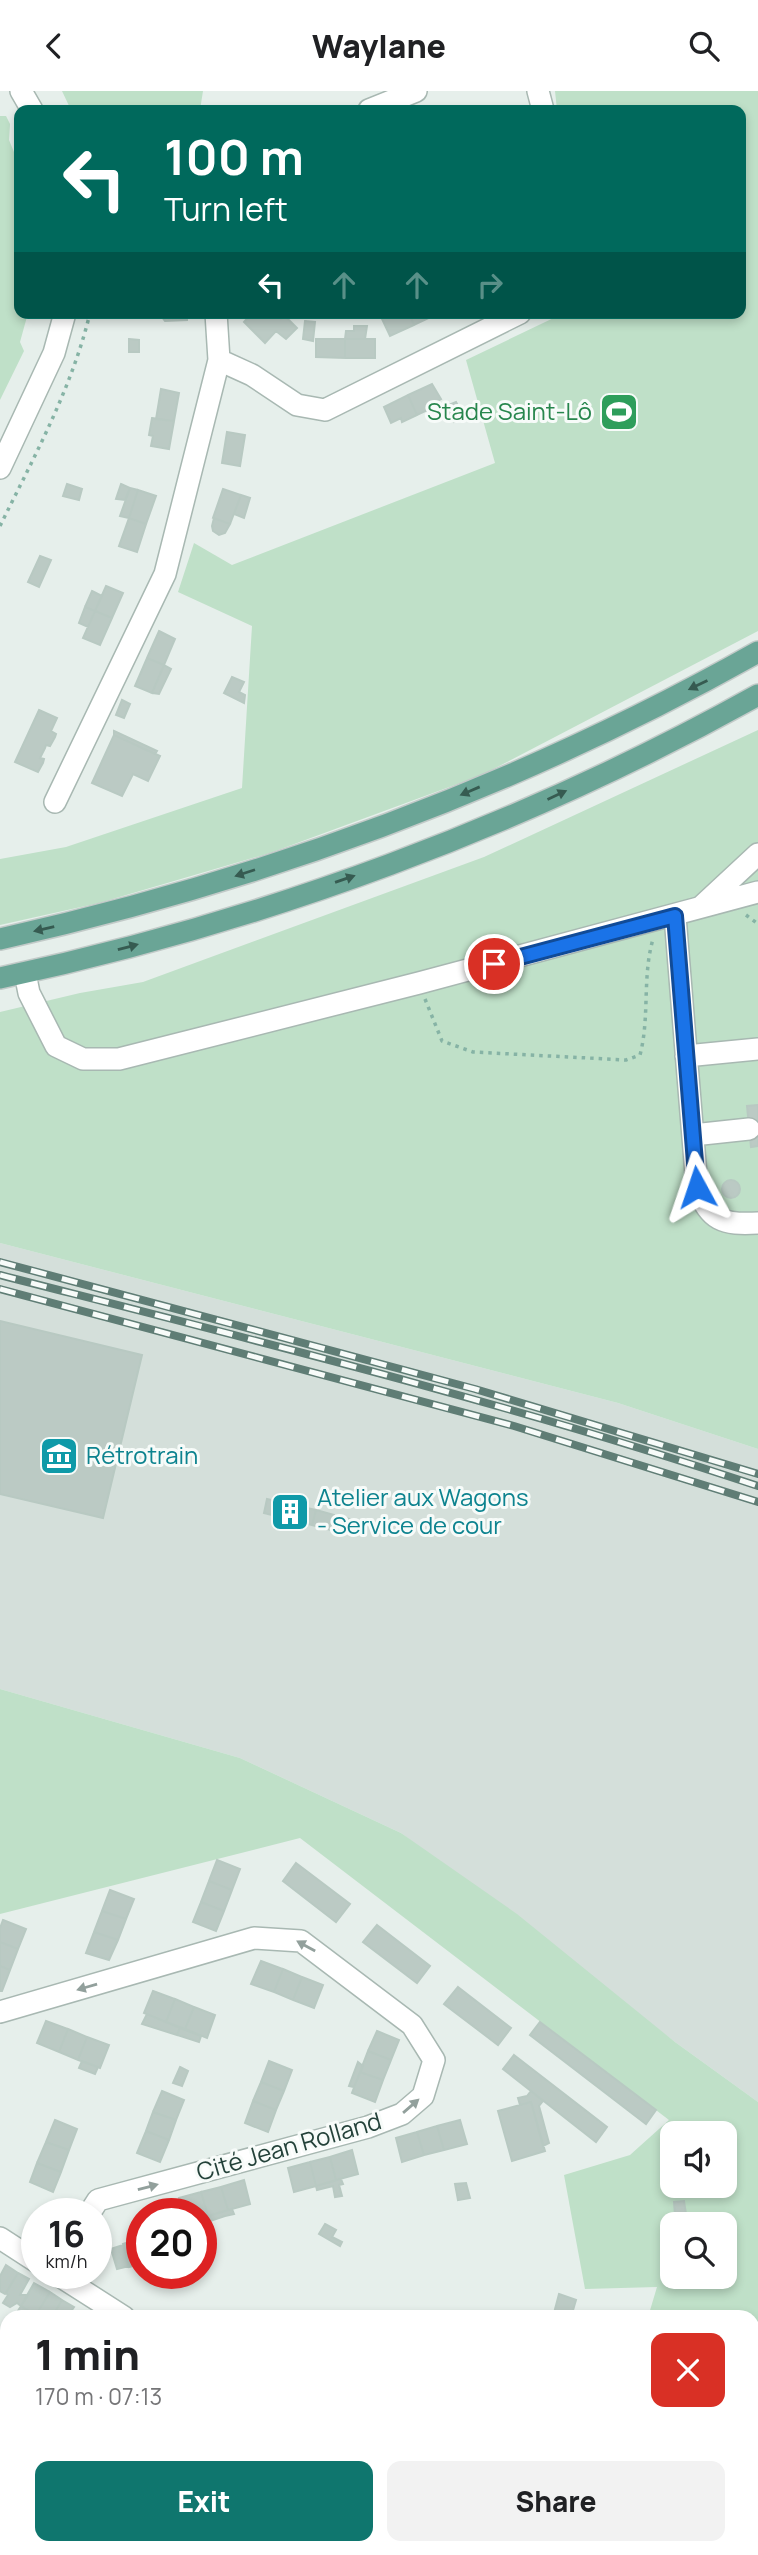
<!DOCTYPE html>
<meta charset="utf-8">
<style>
:root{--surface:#fff;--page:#f2f2f2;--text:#202124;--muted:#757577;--accent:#0f766e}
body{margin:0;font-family:Manrope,sans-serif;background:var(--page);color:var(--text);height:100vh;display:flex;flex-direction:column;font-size:26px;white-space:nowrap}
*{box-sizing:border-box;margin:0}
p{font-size:23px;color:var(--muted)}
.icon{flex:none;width:38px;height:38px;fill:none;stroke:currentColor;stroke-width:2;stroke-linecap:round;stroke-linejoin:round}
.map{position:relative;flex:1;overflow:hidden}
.sheet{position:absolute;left:0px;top:2219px;width:760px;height:245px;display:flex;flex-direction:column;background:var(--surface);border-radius:21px 21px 0 0;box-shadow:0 4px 10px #0003}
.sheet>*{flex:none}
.guide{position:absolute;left:14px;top:14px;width:732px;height:214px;border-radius:14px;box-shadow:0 4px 10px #0003;background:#00695c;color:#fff;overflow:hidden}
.tools{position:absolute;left:660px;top:2030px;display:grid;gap:14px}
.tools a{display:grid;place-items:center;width:77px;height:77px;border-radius:14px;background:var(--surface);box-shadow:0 4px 10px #0003;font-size:35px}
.speed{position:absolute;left:21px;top:2107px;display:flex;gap:14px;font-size:35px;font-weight:700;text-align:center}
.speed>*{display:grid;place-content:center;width:91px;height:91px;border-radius:50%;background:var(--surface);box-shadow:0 4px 10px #0003;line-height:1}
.speed small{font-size:18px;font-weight:400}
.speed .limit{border:10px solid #d22;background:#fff;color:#111}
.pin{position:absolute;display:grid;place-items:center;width:60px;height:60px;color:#fff;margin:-30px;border:4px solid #fff;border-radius:50%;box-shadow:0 2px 7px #0007}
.me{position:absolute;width:77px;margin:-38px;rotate:355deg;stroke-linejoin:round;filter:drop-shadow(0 0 5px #0008)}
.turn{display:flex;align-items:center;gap:24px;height:147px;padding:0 35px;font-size:32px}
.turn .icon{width:91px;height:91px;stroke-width:2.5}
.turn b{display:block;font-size:49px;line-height:60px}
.lanes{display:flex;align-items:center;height:66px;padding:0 35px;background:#0003;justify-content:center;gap:35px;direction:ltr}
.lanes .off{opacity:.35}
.round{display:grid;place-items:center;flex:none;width:74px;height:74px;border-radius:14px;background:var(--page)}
.overview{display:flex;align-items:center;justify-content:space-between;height:119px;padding:0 35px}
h1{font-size:42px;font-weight:800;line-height:52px}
.cta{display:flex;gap:14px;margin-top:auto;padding:14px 35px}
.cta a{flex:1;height:80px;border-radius:14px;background:var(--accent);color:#fff;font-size:28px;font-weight:800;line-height:80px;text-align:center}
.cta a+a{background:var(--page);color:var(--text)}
header{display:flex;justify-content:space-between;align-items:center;height:91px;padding:0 35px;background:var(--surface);font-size:32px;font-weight:800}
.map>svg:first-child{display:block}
.built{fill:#d4dfda}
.green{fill:#bfe0c8;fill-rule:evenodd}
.building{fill:#bbcac4;stroke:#b8c9c2;stroke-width:2}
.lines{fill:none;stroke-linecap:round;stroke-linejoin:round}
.minor-casing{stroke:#a8b8b2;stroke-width:24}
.major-casing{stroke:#c2cac8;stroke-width:24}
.path{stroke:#86b3a5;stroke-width:3.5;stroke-dasharray:3.5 5;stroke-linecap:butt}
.minor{stroke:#fff;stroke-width:21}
.major{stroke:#6aa596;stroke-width:21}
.rail-casing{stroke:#5f7d75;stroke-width:8}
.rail{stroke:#f7fbf9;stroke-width:5;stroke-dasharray:16;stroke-linecap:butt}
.oneway{fill:#365b51}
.oneway2{fill:#92a09c}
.route-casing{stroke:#114b97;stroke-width:18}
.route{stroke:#1a73e8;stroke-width:12}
.labels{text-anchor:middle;stroke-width:6;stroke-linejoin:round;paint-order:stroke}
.leisure-label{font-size:24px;fill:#27864d;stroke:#f7fbf9;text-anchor:end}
.culture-label{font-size:24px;fill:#0d838f;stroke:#f7fbf9;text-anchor:start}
.street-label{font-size:24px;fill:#24423a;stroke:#f7fbf9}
</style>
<header><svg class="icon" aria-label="back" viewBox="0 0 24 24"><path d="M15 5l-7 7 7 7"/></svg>Waylane<svg class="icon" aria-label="search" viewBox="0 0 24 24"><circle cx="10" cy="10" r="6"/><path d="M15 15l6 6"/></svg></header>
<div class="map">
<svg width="758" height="2464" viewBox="0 0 758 2464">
<rect width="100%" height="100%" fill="#e6efeb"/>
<path class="built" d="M 0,1152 L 618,1312 L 758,1358 L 758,2011 L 675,1951 L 401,1742 L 240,1667 L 0,1598 Z"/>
<path class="green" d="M 62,0 L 203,0 L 200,19 L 71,19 Z
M 555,0 L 758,0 L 758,540 L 482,684 L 270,762 L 99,812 L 0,834 L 0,768 L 66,756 L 242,697 L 252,535 L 178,501 L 194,452 L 232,474 L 495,372 L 466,269 L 564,222 L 740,222 L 740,19 L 557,19 Z
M 0,25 L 6,25 L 10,33 L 9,49 L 19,73 L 19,222 L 28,222 L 20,251 L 24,260 L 0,309 Z
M 758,639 L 758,1358 L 618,1312 L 0,1152 L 0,921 L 80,902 L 143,891 L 484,766 Z
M 0,1598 L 240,1667 L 401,1742 L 517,1823 L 675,1951 L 758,2011 L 758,2371 L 753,2373 L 752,2226 L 648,2226 L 657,2196 L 585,2198 L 564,2084 L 630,2064 L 669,2029 L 300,1747 L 0,1823 ZM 672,2042 L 724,2042 L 724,2095 L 672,2095 ZM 672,2133 L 724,2133 L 724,2186 L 672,2186 Z
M 0,2350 L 7,2355 L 7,2457 L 173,2457 L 184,2464 L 0,2464 Z"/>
<path class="building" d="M 159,222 L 187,222 L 187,229 L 165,230 Z
M 252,222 L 274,222 L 281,228 L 285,225 L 297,237 L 286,248 L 276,240 L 265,252 L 244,231 Z
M 392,222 L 409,222 L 414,234 L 390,245 L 382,228 Z
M 409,222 L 439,222 L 414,234 Z
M 305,230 L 315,231 L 313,250 L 303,248 Z
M 354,235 L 367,235 L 365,248 L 345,248 L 346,240 L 354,240 Z
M 129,248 L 139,249 L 139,261 L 129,261 Z
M 316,248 L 345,248 L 345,267 L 316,266 Z
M 345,248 L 375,248 L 375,267 L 345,267 Z
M 432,293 L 441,308 L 431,313 L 432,317 L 417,324 L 408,304 Z
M 161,298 L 179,302 L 174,330 L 156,328 Z
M 408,304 L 417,324 L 402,331 L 401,327 L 391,332 L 384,316 Z
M 456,311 L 464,326 L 454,331 L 446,315 Z
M 152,327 L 174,330 L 169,358 L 151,355 L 153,345 L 149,344 Z
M 227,341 L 245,344 L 240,375 L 222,372 Z
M 67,393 L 82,398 L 79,409 L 63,405 Z
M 121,393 L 130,397 L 125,409 L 116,408 Z
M 130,397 L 138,399 L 129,427 L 120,425 Z
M 223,398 L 241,404 L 230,433 L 213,427 Z
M 138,399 L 156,405 L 146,433 L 129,427 Z
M 241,404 L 250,407 L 244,427 L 234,423 Z
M 129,427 L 146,433 L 137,461 L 119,455 Z
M 214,427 L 230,433 L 225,442 L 219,444 L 213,440 L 212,435 Z
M 40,465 L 51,469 L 39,496 L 28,491 Z
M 106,495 L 123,502 L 112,527 L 95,520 Z
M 92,500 L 102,505 L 95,520 L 85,516 Z
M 85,516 L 95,520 L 88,536 L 79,532 Z
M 95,520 L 112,527 L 100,554 L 83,547 Z
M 159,540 L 175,548 L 164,574 L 147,567 Z
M 147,567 L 164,574 L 152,602 L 135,595 Z
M 164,574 L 171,578 L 159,603 L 152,602 Z
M 232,586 L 244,591 L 239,601 L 245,604 L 244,612 L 224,602 Z
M 122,609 L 130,613 L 124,627 L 116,624 Z
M 39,619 L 57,627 L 51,640 L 56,643 L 55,646 L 50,655 L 46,654 L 45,657 L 40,667 L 44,668 L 43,672 L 38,681 L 15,671 Z
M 114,640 L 157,660 L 155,663 L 114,644 Z
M 114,644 L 160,665 L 148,690 L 133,683 L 122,705 L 92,692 Z
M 758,1014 L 758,1055 L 751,1056 L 747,1015 Z
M722 1098a9 9 0 1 1 18 0a9 9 0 1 1-18 0Z
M 0,1230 L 142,1264 L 103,1427 L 0,1403 Z
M 267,1408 L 316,1419 L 312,1434 L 264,1422 Z
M 316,1419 L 334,1424 L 331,1439 L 312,1434 Z
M 337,1425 L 354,1429 L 351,1443 L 334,1439 Z
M 217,1769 L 240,1778 L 232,1799 L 209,1790 Z
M 296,1772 L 350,1813 L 336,1831 L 283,1790 Z
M 209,1790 L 232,1799 L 224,1820 L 201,1811 Z
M 110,1799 L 134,1808 L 126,1828 L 102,1820 Z
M 201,1811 L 224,1820 L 216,1840 L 193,1831 Z
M 102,1820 L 126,1828 L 118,1849 L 94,1841 Z
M 3,1829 L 26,1838 L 18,1858 L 0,1851 L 0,1837 Z
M 377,1834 L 430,1875 L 417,1892 L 363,1851 Z
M 94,1841 L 118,1849 L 109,1869 L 86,1862 Z
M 0,1851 L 18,1858 L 10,1879 L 0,1875 Z
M 261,1870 L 283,1878 L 274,1901 L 251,1893 Z
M 0,1875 L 10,1879 L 2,1900 L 0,1900 Z
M 283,1878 L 302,1886 L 293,1909 L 274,1901 Z
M 302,1886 L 323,1894 L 314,1917 L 293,1909 Z
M 458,1896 L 511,1937 L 498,1954 L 444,1913 Z
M 153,1900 L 175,1908 L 166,1931 L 144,1922 Z
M 175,1908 L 194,1916 L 185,1938 L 166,1931 Z
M 194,1916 L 215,1924 L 207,1947 L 185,1938 Z
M 147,1923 L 180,1937 L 177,1944 L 142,1933 Z
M 46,1930 L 68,1938 L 59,1961 L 37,1952 Z
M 540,1931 L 656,2019 L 646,2033 L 530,1944 Z
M 180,1937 L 201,1945 L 199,1951 L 177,1944 Z
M 68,1938 L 87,1946 L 78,1969 L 59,1961 Z
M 377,1940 L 399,1949 L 391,1969 L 368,1960 Z
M 87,1946 L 109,1954 L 100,1977 L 78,1969 Z
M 368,1960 L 391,1969 L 383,1989 L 360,1981 Z
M 514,1964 L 607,2036 L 596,2051 L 503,1978 Z
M 82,1970 L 98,1976 L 95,1983 L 79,1977 Z
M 269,1970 L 292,1979 L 284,2000 L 261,1991 Z
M 358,1971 L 363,1975 L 354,1996 L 349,1995 Z
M 180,1976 L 188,1980 L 182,1995 L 173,1992 Z
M 360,1981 L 383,1989 L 375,2011 L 352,2002 Z
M 261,1991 L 284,2000 L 276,2019 L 253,2010 Z
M 162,2000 L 184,2009 L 176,2029 L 153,2021 Z
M 531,2000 L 543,2010 L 539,2015 L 549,2052 L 543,2055 L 531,2011 L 520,2014 L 518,2007 L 527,2005 Z
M 253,2010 L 276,2019 L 268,2041 L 245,2032 Z
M 531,2011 L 545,2060 L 512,2070 L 498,2020 Z
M 153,2021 L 176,2029 L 169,2049 L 146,2040 Z
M 55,2029 L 77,2038 L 69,2059 L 46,2051 Z
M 460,2029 L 467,2053 L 444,2059 L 437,2035 Z
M 437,2035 L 444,2059 L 424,2064 L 417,2041 Z
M 146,2040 L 169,2049 L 160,2071 L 137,2062 Z
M 417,2041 L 424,2064 L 402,2071 L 396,2047 Z
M 46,2051 L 69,2059 L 61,2081 L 37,2072 Z
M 352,2059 L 358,2083 L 336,2089 L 330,2066 Z
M 330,2066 L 336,2089 L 316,2095 L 310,2071 Z
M 310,2071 L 316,2095 L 294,2101 L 288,2077 Z
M 37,2072 L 61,2081 L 53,2101 L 30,2091 Z
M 341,2088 L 343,2093 L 339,2094 L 342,2105 L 335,2106 L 333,2095 L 317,2099 L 316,2095 Z
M 244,2089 L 250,2113 L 228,2119 L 221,2096 Z
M 466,2092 L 470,2107 L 458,2109 L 455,2093 Z
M 221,2096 L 228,2119 L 208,2125 L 201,2101 Z
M 201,2101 L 208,2125 L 201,2127 L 201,2123 L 184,2123 L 179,2107 Z
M 684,2110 L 686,2123 L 675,2124 L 674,2111 Z
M 232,2118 L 234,2123 L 225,2125 L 210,2130 L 208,2125 Z
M 325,2133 L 336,2139 L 332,2146 L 342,2151 L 340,2155 L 319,2143 Z
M 142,2147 L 142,2173 L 129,2176 L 123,2153 Z
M 123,2154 L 129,2175 L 117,2178 L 111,2158 Z
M 6,2174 L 18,2182 L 5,2203 L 0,2200 L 0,2185 Z
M 18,2182 L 29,2188 L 20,2204 L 28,2204 L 21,2215 L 17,2212 L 10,2216 L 3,2212 L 8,2204 L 6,2202 Z
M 34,2192 L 50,2201 L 36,2224 L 21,2215 Z
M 50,2201 L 62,2209 L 52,2226 L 39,2226 L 36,2224 Z
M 559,2203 L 576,2209 L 571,2226 L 554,2222 Z
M 62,2209 L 74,2216 L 67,2226 L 52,2226 Z
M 21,2215 L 36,2224 L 34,2226 L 14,2226 Z
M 450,2457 L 468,2457 L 464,2464 L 447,2464 Z"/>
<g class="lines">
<defs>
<path id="minor" d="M 21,0 L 32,19
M 538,0 L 543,19
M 369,19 L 416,0
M 219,269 L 252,284 L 297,314 L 325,319 L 520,222
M 0,377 L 54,262 L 65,222
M 55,711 L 165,483 L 219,269 L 216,222
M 702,815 L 758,763
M 675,825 L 697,1096 C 709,1130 723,1134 758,1132
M 25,882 L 29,902 L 56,955 L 83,968 L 119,968 L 419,892 L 758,801
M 686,965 L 758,958
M 693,1044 L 749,1038
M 0,1921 L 254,1847 L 301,1850 L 412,1934 L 434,1969 L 423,2005 L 402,2023 L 368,2036 L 98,2109 L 89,2123
M 0,2147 L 37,2171
M 55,2182 L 124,2226
M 521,2457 L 534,2464"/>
<path id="major" d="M 0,848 C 264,789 522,694 758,561
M 0,887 C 263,831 523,735 758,604"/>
</defs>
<use href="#minor" class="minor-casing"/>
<use href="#major" class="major-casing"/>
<path class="path" d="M 0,435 C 34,366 72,297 90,222
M 746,824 L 758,833
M 425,908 L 442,950 L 473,961 L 626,969 L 640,964 C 650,926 642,886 653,848
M 348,2464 L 350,2457"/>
<use href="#minor" class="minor"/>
<use href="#major" class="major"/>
<defs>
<path id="rail" d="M 0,1171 L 475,1298 L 758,1383
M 0,1184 C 254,1249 509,1312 758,1395
M 0,1198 L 514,1335 L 758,1411"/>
</defs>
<use href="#rail" class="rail-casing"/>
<use href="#rail" class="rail"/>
</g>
<defs><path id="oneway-solid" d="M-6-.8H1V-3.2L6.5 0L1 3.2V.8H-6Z" transform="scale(1.75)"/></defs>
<g class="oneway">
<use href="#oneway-solid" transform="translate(698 594) rotate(154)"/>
<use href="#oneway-solid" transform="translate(470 700) rotate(157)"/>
<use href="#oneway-solid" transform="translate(557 704) rotate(-25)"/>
<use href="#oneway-solid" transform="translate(245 782) rotate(162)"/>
<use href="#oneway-solid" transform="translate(345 788) rotate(-19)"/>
<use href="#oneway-solid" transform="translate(44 838) rotate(167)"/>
<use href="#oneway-solid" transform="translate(128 856) rotate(-15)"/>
</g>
<g class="oneway2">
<use href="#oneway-solid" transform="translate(306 1855) rotate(-151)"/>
<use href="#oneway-solid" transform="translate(87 1896) rotate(164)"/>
<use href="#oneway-solid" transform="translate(411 2015) rotate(-41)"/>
<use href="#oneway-solid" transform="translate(148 2096) rotate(-15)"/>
</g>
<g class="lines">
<defs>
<path id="route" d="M 494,873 L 675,825 L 697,1096"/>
</defs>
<use href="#route" class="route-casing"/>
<use href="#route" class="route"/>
</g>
<defs>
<symbol id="stadium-square" viewBox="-11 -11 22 22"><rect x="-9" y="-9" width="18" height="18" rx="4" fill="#2e9e5b" stroke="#f7fbf9"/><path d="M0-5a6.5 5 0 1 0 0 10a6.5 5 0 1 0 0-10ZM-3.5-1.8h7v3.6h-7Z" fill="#fff"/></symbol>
<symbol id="museum-square" viewBox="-11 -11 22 22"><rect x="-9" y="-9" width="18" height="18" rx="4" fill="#0f9aa8" stroke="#f7fbf9"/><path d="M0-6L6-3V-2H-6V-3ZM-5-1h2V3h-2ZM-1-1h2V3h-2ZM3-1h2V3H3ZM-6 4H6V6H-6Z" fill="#fff"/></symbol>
<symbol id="building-square" viewBox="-11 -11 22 22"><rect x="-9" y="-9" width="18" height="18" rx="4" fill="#0f9aa8" stroke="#f7fbf9"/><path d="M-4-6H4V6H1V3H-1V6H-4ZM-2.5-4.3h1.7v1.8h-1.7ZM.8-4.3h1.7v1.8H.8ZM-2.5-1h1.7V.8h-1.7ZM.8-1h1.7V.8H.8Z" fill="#fff"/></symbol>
</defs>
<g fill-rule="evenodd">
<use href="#stadium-square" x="597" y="299" width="44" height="44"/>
<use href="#museum-square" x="37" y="1343" width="44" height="44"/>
<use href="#building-square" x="268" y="1399" width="44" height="44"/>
</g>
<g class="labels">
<g class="leisure-label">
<text x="592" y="329">Stade Saint-Lô</text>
</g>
<g class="culture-label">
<text x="86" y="1373">Rétrotrain</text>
<text x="317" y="1415">Atelier aux Wagons<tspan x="317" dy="28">- Service de cour</tspan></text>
</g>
<g class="street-label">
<text transform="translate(289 2056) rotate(-16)" y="8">Cité Jean Rolland</text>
</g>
</g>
</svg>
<div class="tools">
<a><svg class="icon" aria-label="sound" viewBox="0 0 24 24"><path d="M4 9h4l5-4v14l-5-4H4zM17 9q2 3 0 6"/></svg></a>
<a><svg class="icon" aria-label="search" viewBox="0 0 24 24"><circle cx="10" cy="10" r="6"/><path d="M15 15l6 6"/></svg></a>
</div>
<div class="speed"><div>16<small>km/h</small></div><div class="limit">20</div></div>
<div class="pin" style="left:494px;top:873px;background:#d93025"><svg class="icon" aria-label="arrive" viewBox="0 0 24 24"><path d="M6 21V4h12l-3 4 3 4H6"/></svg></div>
<svg class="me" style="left:697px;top:1096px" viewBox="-20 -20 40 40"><path d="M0-17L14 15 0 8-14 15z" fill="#1a73e8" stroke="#fff" stroke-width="4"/></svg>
<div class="guide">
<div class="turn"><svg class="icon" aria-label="left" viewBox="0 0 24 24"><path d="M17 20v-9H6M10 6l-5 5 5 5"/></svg><div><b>100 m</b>Turn left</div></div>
<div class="lanes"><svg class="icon" aria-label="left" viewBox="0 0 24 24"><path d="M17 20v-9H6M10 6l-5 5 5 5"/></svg><svg class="icon off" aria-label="ahead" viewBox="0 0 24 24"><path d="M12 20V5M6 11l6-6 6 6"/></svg><svg class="icon off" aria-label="ahead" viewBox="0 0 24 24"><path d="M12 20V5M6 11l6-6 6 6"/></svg><svg class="icon off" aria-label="right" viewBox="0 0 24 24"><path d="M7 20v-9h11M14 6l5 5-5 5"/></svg></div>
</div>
<section class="sheet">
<div class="overview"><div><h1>1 min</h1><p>170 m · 07:13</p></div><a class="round" style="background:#d93025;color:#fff"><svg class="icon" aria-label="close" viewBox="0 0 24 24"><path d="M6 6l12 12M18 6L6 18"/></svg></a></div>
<div class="cta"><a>Exit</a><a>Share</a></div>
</section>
</div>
